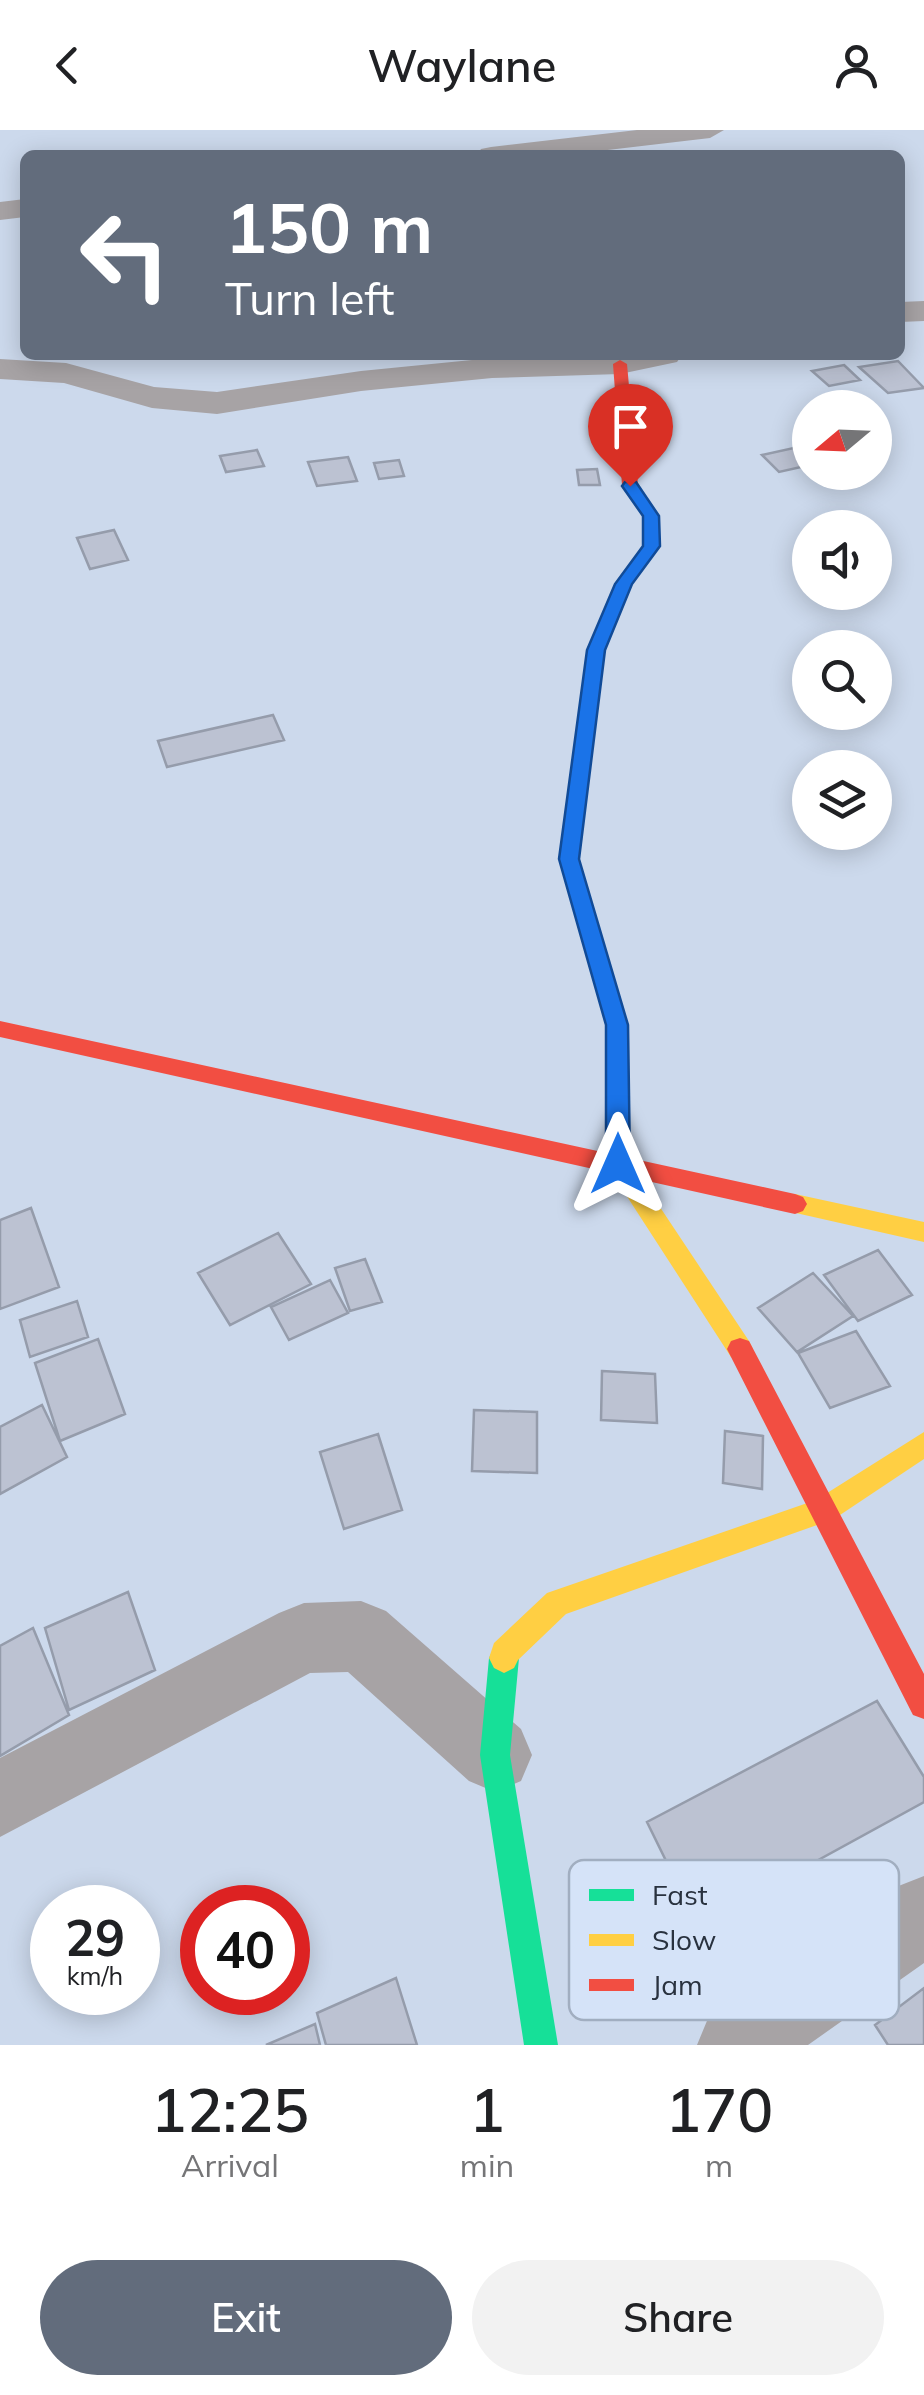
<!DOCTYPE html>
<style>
:root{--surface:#fff;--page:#f2f2f2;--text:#202124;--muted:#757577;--accent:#626c7c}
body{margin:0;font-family:Mulish,sans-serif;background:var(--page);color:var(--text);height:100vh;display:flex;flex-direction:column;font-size:38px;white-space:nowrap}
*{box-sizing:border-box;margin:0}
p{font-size:32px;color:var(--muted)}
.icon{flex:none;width:55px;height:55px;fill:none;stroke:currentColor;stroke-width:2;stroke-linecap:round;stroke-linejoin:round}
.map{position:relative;height:1915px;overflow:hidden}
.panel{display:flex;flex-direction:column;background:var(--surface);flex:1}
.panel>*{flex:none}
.banner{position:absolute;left:20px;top:20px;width:885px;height:210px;border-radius:15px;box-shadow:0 5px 25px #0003;background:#626c7c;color:#fff;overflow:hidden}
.needle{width:65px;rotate:251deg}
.controls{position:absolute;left:792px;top:260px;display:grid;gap:20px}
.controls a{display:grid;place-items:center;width:100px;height:100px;border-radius:50%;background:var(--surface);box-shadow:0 5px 25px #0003;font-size:50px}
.speed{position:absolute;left:30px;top:1755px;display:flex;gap:20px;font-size:50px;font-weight:700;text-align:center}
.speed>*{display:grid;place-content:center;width:130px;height:130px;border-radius:50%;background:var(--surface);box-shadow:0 5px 25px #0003;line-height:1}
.speed small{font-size:25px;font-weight:400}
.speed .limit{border:15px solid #d22;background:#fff;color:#111}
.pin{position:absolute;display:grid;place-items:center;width:85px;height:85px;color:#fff;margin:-102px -42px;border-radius:50% 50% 50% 0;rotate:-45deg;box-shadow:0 0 10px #0007}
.pin .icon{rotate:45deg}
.me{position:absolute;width:110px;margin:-55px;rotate:0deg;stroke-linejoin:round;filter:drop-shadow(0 0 8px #0008)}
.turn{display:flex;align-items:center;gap:35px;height:210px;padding:0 40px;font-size:45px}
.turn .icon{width:130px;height:130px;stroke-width:2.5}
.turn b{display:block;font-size:70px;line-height:85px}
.eta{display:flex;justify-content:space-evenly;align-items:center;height:170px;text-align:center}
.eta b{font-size:60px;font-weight:600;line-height:70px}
.action{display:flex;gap:20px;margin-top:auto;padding:20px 40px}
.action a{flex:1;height:115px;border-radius:60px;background:var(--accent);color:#fff;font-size:40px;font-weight:600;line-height:115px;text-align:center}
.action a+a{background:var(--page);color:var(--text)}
header{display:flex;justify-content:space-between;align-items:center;height:130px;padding:0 40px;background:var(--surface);font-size:45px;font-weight:600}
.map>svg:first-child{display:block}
.building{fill:#bcc2d2;stroke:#959cab;stroke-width:2.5}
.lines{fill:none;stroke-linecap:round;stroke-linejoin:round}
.street{fill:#a7a3a5;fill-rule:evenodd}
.fast{fill:#16e098;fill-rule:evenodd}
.slow{fill:#ffcf43;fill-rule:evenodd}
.jam{fill:#f24e42;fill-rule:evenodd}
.route{fill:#1a73e8;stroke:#114b97;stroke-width:2.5}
.key{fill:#d5e3f8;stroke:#a1aec0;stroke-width:2.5}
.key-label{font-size:28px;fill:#29323f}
</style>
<header><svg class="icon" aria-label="back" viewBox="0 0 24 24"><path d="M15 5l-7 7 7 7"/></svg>Waylane<svg class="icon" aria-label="person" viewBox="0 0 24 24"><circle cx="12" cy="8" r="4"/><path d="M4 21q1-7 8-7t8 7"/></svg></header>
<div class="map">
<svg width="924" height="1915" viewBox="0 0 924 1915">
<rect width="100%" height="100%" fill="#ccd9ec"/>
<path class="building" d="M 898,231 L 924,258 L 888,263 L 859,237 Z
M 844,235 L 860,250 L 829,256 L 812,241 Z
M 798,317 L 810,329 L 810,335 L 779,342 L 762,325 Z
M 257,320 L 264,336 L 226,342 L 220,326 Z
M 348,327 L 357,351 L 317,356 L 308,332 Z
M 399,330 L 404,346 L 379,349 L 374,333 Z
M 597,339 L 600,355 L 579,355 L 577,340 Z
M 114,400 L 128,430 L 90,439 L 77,408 Z
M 273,585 L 284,610 L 167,637 L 158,611 Z
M 31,1078 L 59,1157 L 0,1179 L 0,1090 Z
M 278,1103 L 311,1154 L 230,1195 L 198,1143 Z
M 878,1120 L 912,1165 L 858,1191 L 824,1145 Z
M 365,1129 L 382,1172 L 350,1181 L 335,1138 Z
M 813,1143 L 853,1186 L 797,1222 L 758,1178 Z
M 330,1150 L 348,1183 L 289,1210 L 271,1177 Z
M 77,1171 L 88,1207 L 30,1227 L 20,1190 Z
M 856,1201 L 890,1256 L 830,1278 L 798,1223 Z
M 98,1209 L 125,1284 L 60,1311 L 35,1233 Z
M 602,1241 L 655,1244 L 657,1293 L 601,1290 Z
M 42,1275 L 67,1327 L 0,1364 L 0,1297 Z
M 474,1280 L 537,1282 L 537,1343 L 472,1341 Z
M 725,1301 L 763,1306 L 762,1359 L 723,1353 Z
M 378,1304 L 402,1380 L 344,1399 L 320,1322 Z
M 128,1462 L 155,1540 L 69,1580 L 45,1498 Z
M 33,1498 L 69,1585 L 0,1626 L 0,1516 Z
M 877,1571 L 924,1647 L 924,1672 L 698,1796 L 647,1692 Z
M 396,1848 L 417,1915 L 326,1915 L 317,1883 Z
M 924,1858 L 924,1915 L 888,1915 L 875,1895 Z
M 315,1894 L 320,1915 L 266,1915 Z"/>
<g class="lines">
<path class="street" d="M 637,0 L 724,0 L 710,8 L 565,25 L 477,25 L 481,19 L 491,17 Z
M 25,69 L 25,87 L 0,90 L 0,72 Z
M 924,171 L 924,191 L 900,192 L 900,172 Z
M 682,225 L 677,232 L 620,244 L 492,248 L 361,261 L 217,284 L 152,278 L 64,253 L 0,249 L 0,229 L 66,233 L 154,257 L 217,262 L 361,241 L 492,228 Z
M 361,1471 L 386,1481 L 521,1599 L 532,1625 L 521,1651 L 495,1662 L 469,1651 L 348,1542 L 310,1543 L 0,1707 L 0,1628 L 279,1483 L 304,1473 Z
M 924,1746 L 924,1833 L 808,1915 L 697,1915 L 709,1886 L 896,1757 Z"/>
<path class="fast" d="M 504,1513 L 514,1518 L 519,1528 L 510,1625 L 558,1915 L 524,1915 L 480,1625 L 489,1528 L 494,1518 Z"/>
<path class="slow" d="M 580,759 L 590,766 L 628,895 L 630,1032 L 749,1211 L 753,1219 L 749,1227 L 740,1230 L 731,1227 L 606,1034 L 606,895 L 570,766 Z
M 795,1064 L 924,1092 L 924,1112 L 787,1081 L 783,1074 L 787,1067 Z
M 924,1302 L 924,1329 L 834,1389 L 566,1484 L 518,1530 L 514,1538 L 504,1543 L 494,1538 L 489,1528 L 494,1513 L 547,1463 L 816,1370 Z"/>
<path class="jam" d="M 620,230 L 627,234 L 638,355 L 659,386 L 660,416 L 631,455 L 605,520 L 579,729 L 590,766 L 580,773 L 570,766 L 559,729 L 587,520 L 615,454 L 644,416 L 643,386 L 622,355 L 613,234 Z
M 0,891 L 795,1064 L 803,1067 L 807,1074 L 803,1081 L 795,1084 L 0,907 Z
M 740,1208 L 749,1211 L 924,1544 L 924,1589 L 913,1585 L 731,1227 L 727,1219 L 731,1211 Z"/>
</g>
<path class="route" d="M 625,352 L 636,352 L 659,386 L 660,416 L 632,454 L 605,520 L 579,729 L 628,895 L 630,1034 L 627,1041 L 610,1041 L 606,1034 L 606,895 L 559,729 L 587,520 L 615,454 L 643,416 L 643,386 L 622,356 Z"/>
<rect x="569" y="1730" width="330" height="160" rx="15" class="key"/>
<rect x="589" y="1759" width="45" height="12" fill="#16e098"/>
<rect x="589" y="1804" width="45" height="12" fill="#ffcf43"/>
<rect x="589" y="1849" width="45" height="12" fill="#f24e42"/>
<g class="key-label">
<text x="652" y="1775">Fast</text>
<text x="652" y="1820">Slow</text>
<text x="652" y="1865">Jam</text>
</g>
</svg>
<div class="controls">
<a><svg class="needle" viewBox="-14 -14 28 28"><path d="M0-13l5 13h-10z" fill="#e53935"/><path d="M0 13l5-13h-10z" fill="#757577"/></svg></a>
<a><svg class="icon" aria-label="sound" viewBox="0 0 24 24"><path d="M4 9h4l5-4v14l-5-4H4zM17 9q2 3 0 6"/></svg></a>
<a><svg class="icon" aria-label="search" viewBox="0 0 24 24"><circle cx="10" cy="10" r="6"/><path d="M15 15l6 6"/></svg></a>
<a><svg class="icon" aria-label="layers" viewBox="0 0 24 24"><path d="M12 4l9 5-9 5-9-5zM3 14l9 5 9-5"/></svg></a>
</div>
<div class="speed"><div>29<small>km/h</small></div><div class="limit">40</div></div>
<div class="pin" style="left:630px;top:356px;background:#d93025"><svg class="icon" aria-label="arrive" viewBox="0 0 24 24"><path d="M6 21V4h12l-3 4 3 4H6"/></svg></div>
<svg class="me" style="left:618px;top:1034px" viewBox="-20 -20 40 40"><path d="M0-17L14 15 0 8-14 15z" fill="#1a73e8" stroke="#fff" stroke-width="4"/></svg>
<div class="banner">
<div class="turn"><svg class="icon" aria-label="left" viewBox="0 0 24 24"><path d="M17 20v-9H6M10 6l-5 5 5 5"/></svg><div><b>150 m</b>Turn left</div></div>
</div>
</div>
<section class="panel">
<div class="eta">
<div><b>12:25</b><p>Arrival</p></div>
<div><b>1</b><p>min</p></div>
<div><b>170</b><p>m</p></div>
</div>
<div class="action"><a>Exit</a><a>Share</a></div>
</section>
